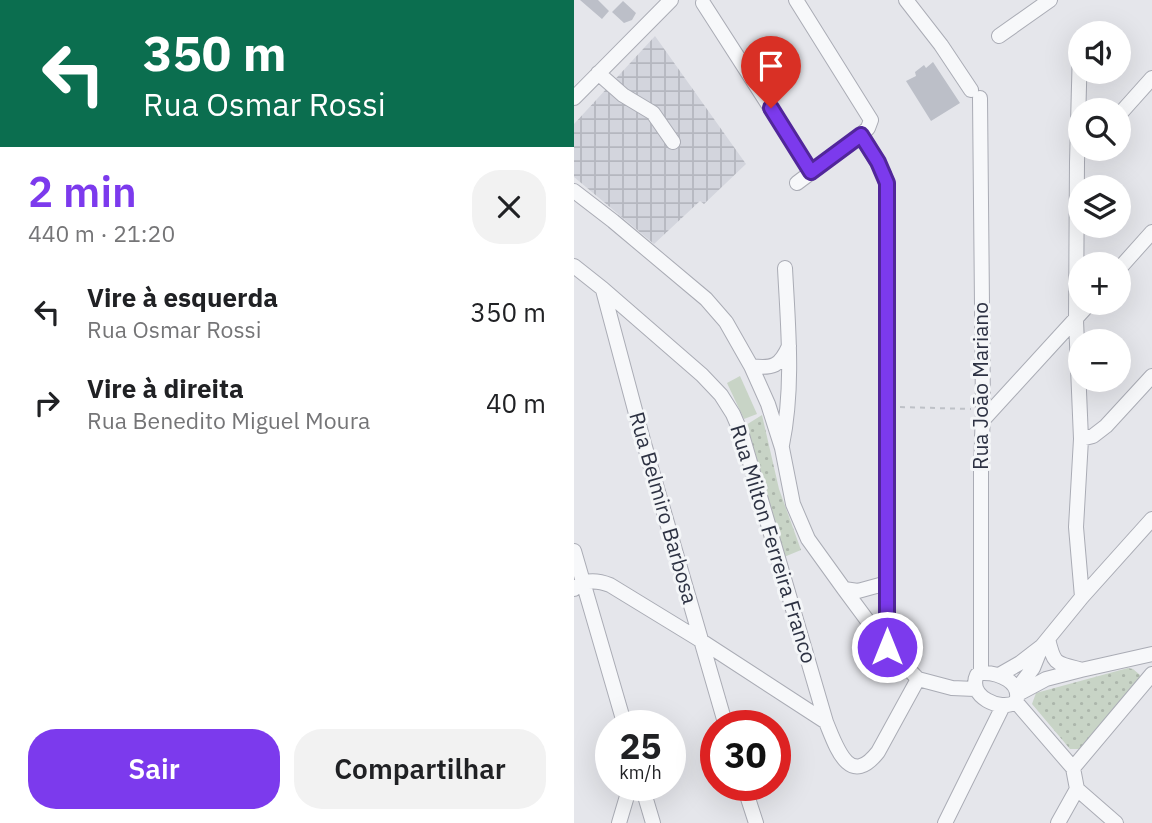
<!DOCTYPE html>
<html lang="pt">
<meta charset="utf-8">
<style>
:root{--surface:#fff;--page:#f2f2f2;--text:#202124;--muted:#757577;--accent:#7c3aed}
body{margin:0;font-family:"IBM Plex Sans",sans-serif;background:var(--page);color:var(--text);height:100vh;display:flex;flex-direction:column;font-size:26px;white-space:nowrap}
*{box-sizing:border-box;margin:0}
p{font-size:23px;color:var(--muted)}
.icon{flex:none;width:38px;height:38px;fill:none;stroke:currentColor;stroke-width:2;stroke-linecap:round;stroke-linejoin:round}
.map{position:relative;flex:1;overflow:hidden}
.details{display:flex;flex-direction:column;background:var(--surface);width:574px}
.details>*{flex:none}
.guide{background:#0b6e4f;color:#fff;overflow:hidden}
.fabs{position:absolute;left:494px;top:21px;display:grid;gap:14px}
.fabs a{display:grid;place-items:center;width:63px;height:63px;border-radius:50%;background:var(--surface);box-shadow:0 7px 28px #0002;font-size:35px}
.speed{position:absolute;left:21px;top:710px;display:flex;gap:14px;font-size:35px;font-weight:700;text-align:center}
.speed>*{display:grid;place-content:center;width:91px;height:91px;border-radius:50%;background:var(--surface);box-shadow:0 7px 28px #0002;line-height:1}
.speed small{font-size:18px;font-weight:400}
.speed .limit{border:10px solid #d22;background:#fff;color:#111}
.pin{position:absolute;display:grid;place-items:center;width:60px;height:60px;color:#fff;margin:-72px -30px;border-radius:50% 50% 50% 0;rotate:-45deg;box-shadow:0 0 7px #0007}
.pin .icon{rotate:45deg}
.me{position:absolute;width:77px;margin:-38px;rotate:0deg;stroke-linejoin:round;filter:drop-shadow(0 0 5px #0008)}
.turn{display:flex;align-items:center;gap:24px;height:147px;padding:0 28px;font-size:32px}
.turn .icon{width:91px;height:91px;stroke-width:2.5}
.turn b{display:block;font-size:49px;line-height:60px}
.round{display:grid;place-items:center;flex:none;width:74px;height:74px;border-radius:28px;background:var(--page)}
.summary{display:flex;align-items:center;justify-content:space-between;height:119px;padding:0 28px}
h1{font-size:42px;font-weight:600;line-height:52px;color:var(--accent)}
.button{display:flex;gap:14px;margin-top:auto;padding:14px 28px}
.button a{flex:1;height:80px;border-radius:28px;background:var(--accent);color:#fff;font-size:28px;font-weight:600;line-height:80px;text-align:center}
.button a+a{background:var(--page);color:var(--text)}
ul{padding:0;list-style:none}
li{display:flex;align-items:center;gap:21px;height:91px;padding:0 28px}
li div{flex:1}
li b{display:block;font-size:26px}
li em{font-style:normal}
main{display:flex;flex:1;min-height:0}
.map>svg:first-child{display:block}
.industrial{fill:url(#industrial-grid)}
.park{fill:url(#park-dots)}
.pitch{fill:#c8d4c6}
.building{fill:#bcbfc8}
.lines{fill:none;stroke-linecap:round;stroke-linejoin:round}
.minor-casing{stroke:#aaacb5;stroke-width:16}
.path{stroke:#bec1c7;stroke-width:2;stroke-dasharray:5 5;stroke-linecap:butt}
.minor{stroke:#f7f8fa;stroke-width:14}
.route-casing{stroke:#51269a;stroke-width:18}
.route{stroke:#7c3aed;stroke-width:12}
.labels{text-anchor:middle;stroke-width:6;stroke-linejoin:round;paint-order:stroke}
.street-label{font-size:21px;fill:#2d3243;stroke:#f4f6f8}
</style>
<main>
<section class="details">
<div class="guide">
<div class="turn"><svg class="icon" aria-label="left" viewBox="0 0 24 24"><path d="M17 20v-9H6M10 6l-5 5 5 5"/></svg><div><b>350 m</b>Rua Osmar Rossi</div></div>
</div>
<div class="summary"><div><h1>2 min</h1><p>440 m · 21:20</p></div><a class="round"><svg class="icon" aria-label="close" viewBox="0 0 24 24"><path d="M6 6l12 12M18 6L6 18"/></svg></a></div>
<ul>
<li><svg class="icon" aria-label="left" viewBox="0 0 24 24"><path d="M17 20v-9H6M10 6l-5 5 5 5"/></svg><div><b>Vire à esquerda</b><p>Rua Osmar Rossi</p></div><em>350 m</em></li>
<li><svg class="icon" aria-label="right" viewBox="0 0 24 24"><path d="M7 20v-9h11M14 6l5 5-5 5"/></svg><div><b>Vire à direita</b><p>Rua Benedito Miguel Moura</p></div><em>40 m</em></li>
</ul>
<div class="button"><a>Sair</a><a>Compartilhar</a></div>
</section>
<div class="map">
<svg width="578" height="823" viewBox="0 0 578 823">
<defs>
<pattern id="industrial-grid" width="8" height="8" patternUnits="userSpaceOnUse" patternTransform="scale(1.75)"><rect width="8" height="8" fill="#d3d5dd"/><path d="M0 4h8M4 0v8" fill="none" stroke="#b5b7bf"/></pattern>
<pattern id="park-dots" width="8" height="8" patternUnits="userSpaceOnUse" patternTransform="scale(1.75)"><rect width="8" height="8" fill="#c8d4c6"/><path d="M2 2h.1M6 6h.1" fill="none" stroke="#acb6ab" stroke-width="1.8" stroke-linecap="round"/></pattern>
</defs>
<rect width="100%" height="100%" fill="#e5e6eb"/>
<path class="industrial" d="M 81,36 L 172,164 L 130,204 L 126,201 L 80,244 L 0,177 L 0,124 Z"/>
<path class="park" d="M 188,415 L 205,489 L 227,550 L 210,557 L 172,425 Z
M 554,668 L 559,669 L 566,675 L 566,680 L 505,749 L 496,749 L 458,704 L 462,693 Z"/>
<path class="pitch" d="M 166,376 L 183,414 L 170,419 L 153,383 Z"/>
<path class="building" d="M 6,0 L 24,0 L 35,11 L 28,19 Z
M 49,1 L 62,13 L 58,20 L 50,23 L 38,12 Z
M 359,62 L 386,103 L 357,121 L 332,81 L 342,76 L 341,72 L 350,65 L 352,68 Z"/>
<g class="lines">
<defs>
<path id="minor" d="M 222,0 L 297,120 L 294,128 L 287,135 L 223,183
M 332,0 L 367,45 L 397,90
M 129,3 L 237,171
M 425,36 L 476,0
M 506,48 L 503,162 L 502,320 L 507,439 L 502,527 L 508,597
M 24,73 L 49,95 L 79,113 L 99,142
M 0,98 L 97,0
M 406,98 L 409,409 L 407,472 L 407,673
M 544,116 L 578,78
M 287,135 L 310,174 L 314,194 L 312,407 L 313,647
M 0,191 L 39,221 L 132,299 L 152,322 L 177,366 L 194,404 L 208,448 L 219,504 L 234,539 L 270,589 L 313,647 L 344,679 L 378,688 L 401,689
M 0,266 L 29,289 L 128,375 L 147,395 L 159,414 L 168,435 L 252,722 C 262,746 275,789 304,752 L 344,679
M 544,270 L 578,232
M 29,290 L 69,440 L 152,726
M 177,366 C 199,369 206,366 215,346
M 408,421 L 516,303
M 507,439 L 519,436 L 532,426 L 578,376
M 208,445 C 220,386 214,327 211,268
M 0,551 L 51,726
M 0,589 C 10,579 23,580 36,585 L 126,640 L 252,722
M 270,589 L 284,591 L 313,583
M 474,639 C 480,664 481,663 505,669
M 407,673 C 424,672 449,682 442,702 C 426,712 393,696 403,675 Z
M 425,675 L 446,663 L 468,646 L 508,597 L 578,519
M 443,689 L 459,668 L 467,648
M 444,694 L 472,679 L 507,670 L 578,654
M 442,702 L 499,768 L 503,789 L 542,823
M 499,768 L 578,674
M 68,786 L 79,823
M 170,786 L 182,823
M 45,823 L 56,786
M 371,823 L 429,706
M 484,823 L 503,789"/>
</defs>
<use href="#minor" class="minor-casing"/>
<path class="path" d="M 326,407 L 397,409"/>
<use href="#minor" class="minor"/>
</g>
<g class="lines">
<defs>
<path id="route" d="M 197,108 L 237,172 L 287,135 L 304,162 L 313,183 L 313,647"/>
</defs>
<use href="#route" class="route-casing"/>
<use href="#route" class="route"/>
</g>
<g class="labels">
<g class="street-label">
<text transform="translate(407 386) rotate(-90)" y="7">Rua João Mariano</text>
<text transform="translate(89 508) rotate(74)" y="7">Rua Belmiro Barbosa</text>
<text transform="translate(199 544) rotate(73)" y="7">Rua Milton Ferreira Franco</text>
</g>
</g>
</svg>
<div class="fabs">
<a><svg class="icon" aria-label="sound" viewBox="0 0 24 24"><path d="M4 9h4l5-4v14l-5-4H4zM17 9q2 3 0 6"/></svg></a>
<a><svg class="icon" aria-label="search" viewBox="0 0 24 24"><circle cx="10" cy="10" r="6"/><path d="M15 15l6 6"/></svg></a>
<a><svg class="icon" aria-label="layers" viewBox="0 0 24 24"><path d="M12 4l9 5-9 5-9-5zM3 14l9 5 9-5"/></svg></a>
<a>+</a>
<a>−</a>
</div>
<div class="speed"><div>25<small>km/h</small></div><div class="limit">30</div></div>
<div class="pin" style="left:197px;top:108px;background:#d93025"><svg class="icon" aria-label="arrive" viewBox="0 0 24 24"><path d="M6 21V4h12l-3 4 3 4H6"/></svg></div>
<svg class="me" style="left:313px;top:647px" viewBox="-20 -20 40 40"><circle r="17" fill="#7c3aed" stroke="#fff" stroke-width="3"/><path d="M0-11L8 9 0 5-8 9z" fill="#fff"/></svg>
</div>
</main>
